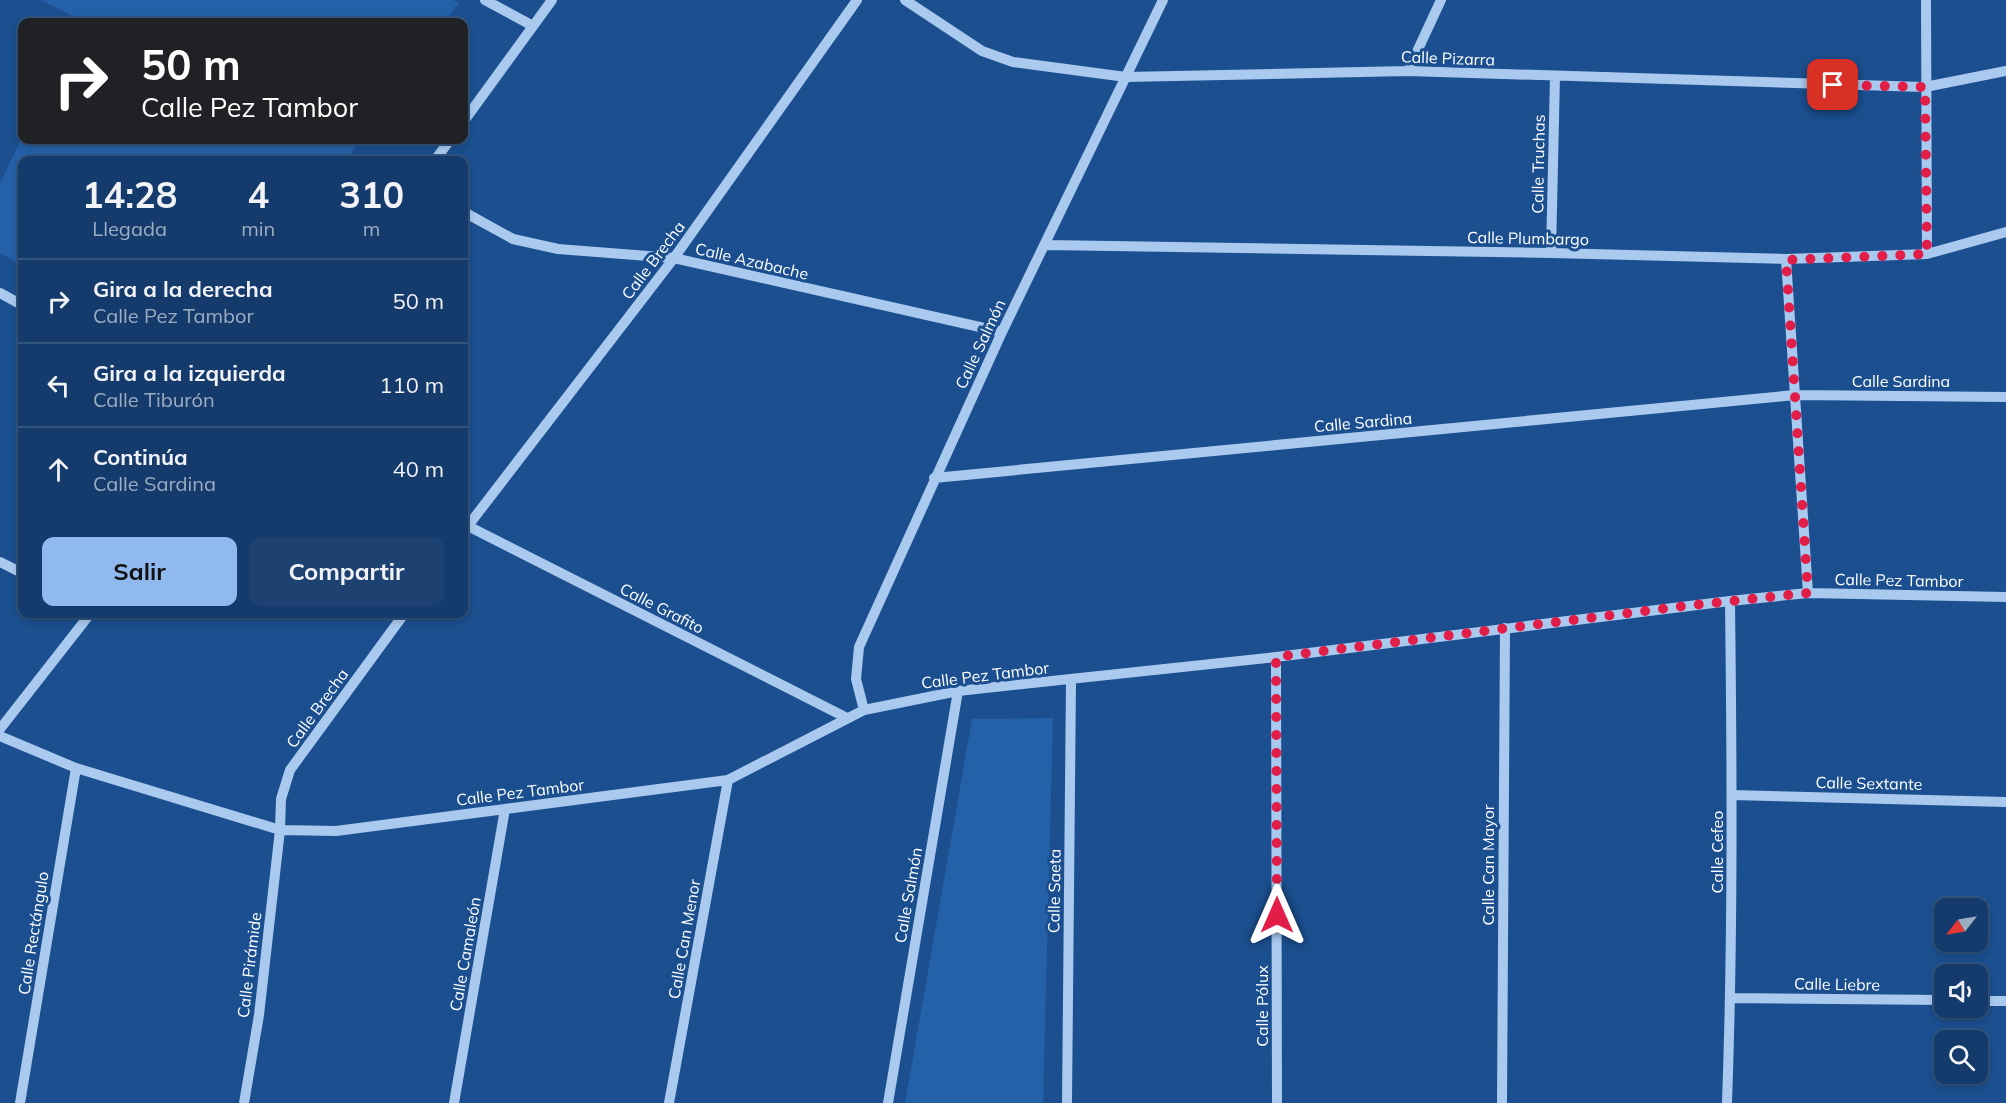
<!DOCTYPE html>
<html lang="es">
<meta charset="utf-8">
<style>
:root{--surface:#143b6b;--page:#1d4271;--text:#f1f3f6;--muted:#9dadc1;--line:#33557e;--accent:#90b9f0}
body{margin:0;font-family:Mulish,sans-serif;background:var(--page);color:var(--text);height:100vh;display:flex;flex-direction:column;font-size:22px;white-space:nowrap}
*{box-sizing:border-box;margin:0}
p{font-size:20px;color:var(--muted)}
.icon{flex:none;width:33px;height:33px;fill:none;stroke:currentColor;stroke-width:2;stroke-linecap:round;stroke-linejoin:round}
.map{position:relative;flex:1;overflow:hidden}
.details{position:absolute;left:18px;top:156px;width:450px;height:462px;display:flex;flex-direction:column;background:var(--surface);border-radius:12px;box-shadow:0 3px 9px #0003,0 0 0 2px var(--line)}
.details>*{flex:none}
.hud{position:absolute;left:18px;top:18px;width:450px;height:126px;border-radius:12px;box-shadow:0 3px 9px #0003,0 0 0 2px var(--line);background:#202124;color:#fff;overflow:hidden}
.needle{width:39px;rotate:239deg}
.fabs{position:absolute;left:1934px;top:898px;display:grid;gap:12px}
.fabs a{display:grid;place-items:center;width:54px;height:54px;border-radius:12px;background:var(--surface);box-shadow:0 3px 9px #0003,0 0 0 2px var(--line);font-size:30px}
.pin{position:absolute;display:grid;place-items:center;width:51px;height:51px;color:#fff;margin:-26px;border-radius:12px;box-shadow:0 3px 9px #0006}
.me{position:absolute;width:66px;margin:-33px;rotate:0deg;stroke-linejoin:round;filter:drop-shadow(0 0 4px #0008)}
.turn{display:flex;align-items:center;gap:21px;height:126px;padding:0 24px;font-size:27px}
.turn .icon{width:78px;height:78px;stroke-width:2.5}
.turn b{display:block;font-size:42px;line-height:51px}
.eta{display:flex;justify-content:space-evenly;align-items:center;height:102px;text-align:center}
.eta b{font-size:36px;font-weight:700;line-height:42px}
.cta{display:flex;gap:12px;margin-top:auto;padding:12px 24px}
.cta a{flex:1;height:69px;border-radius:12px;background:var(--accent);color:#111;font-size:24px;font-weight:700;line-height:69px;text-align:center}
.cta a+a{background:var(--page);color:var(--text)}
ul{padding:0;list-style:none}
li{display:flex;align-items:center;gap:18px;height:84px;padding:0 24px;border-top:2px solid var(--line)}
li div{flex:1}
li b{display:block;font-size:22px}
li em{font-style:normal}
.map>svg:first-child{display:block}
.green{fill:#2461a8}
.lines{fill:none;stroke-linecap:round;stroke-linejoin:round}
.minor{stroke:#a9c9ee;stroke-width:10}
.route{stroke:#e11d48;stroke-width:10;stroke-dasharray:0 18}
.labels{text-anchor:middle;stroke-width:6;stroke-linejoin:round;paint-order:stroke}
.street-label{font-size:16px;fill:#fff;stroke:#1b4f8f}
</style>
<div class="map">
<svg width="2006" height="1103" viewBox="0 0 2006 1103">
<rect width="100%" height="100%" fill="#1b4f8f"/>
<path class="green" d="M 41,0 L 453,0 L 459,3 L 445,22 L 80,22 L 80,20 Z
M 22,138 L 22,140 L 361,140 L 346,160 L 22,160 L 22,265 L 0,253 L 0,183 Z
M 1053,718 L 1043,1103 L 905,1103 L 972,719 Z"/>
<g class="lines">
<path class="minor" d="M 485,0 L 533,26
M 905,0 L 982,51 L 1013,62 L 1126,77 L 1408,71 L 1925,87 L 2006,71
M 1926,0 L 1927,254
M 1408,71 L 1441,0
M 464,121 L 552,0
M 435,160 L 450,140
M 464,212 L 513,239 L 558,249 L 674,258 L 1002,332
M 1046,245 L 1551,253 L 1786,259 L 1927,254 L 2006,232
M 1551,253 L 1555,76
M 1786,259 L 1808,593
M 0,293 L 22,305
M 934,478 L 1795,395 L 2006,397
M 464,524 L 847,718
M 464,531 L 674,258 L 857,0
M 0,562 L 22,573
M 1276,657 L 1277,1103
M 864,710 L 856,679 L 859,647 L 1002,332 L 1163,0
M 0,729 L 90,614
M 0,736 L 76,768 L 280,830 L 336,831 L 728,780 L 864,710 L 958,691 L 1276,657 L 1730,601 L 1808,593 L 2006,597
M 1732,795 L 2006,802
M 1731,998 L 1944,1000
M 1977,1001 L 2006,1001
M 20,1103 L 76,768
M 244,1103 L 259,1015 L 280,830 L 281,799 L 290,770 L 404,614
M 454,1103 L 505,809
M 669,1103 L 728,780
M 888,1103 L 958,691
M 1067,1103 L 1071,680
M 1502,1103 L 1505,628
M 1727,1103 C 1733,935 1732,768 1730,601"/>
</g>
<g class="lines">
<path class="route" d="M 1277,915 L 1276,657 L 1685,606 L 1808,593 L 1786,260 L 1927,254 L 1925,87 L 1833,85"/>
</g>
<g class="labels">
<g class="street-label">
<text transform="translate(1448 58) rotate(2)" y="6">Calle Pizarra</text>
<text transform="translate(1538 164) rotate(-89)" y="6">Calle Truchas</text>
<text transform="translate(1528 238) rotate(1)" y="6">Calle Plumbargo</text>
<text transform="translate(653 260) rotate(-53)" y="6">Calle Brecha</text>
<text transform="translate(752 261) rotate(13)" y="6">Calle Azabache</text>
<text transform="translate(980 344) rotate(-65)" y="6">Calle Salmón</text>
<text x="1901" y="387">Calle Sardina</text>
<text transform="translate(1363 422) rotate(-5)" y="6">Calle Sardina</text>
<text transform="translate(1899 580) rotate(1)" y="6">Calle Pez Tambor</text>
<text transform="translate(662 608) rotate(27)" y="6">Calle Grafito</text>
<text transform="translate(985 675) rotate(-7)" y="6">Calle Pez Tambor</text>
<text transform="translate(317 708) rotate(-54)" y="6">Calle Brecha</text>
<text transform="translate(1869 783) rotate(1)" y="6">Calle Sextante</text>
<text transform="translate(520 792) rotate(-7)" y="6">Calle Pez Tambor</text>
<text transform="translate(1717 852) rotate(-90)" y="6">Calle Cefeo</text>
<text transform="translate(1488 865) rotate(-90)" y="6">Calle Can Mayor</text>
<text transform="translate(1054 891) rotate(-89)" y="6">Calle Saeta</text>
<text transform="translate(908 895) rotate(-80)" y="6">Calle Salmón</text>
<text transform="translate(33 933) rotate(-81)" y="6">Calle Rectángulo</text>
<text transform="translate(684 939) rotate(-80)" y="6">Calle Can Menor</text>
<text transform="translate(465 954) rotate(-80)" y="6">Calle Camaleón</text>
<text transform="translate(249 965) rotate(-83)" y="6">Calle Pirámide</text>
<text transform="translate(1837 984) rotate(1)" y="6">Calle Liebre</text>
<text transform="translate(1262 1006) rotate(-90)" y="6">Calle Pólux</text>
</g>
</g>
</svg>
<div class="fabs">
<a><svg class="needle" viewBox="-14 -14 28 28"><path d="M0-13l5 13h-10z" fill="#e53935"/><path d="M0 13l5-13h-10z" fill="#9dadc1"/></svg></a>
<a><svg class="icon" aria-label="sound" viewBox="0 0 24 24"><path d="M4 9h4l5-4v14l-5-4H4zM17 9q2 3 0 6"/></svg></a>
<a><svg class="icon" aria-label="search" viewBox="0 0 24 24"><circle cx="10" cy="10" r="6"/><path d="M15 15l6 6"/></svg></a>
</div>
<div class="pin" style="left:1833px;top:85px;background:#d93025"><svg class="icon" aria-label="arrive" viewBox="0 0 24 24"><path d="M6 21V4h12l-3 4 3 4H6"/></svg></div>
<svg class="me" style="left:1277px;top:915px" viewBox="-20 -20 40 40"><path d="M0-17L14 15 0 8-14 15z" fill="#e11d48" stroke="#fff" stroke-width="4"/></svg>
<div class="hud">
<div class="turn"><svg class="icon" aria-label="right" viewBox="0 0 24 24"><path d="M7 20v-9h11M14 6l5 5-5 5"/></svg><div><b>50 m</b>Calle Pez Tambor</div></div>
</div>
<section class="details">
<div class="eta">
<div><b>14:28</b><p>Llegada</p></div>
<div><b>4</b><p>min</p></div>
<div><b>310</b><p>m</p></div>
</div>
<ul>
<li><svg class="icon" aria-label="right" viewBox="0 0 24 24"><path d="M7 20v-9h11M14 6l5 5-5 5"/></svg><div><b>Gira a la derecha</b><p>Calle Pez Tambor</p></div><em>50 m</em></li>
<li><svg class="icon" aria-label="left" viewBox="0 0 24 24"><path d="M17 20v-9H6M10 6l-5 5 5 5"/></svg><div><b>Gira a la izquierda</b><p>Calle Tiburón</p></div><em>110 m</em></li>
<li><svg class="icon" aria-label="ahead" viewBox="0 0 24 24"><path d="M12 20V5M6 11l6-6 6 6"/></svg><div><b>Continúa</b><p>Calle Sardina</p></div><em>40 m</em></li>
</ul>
<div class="cta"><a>Salir</a><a>Compartir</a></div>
</section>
</div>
